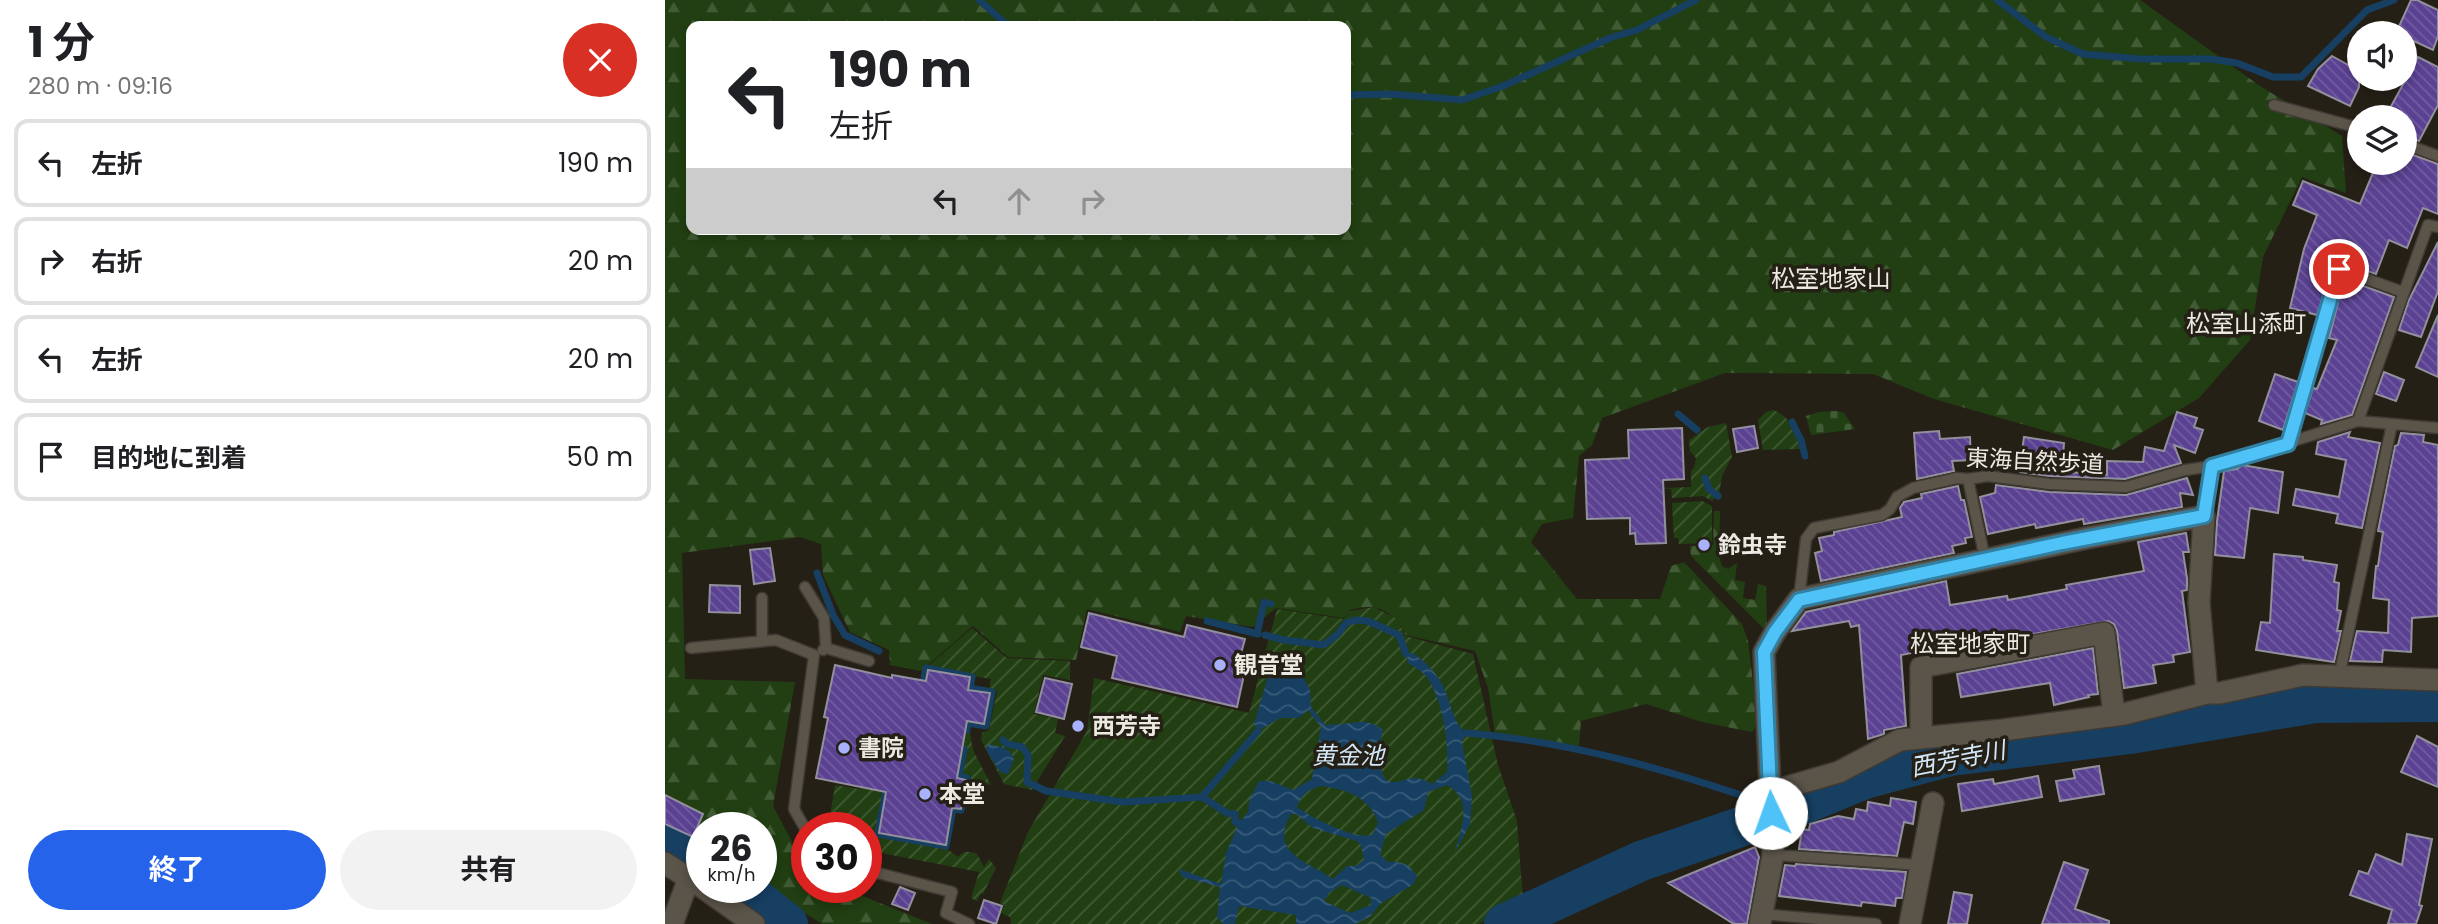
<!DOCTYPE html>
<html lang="ja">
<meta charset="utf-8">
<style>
:root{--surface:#fff;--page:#f2f2f2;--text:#202124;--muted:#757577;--line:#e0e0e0;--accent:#2563eb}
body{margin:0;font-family:Poppins,"Noto Sans JP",sans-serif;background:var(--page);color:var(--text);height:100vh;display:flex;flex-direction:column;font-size:26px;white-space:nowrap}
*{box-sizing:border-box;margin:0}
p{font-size:23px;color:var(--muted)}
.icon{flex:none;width:38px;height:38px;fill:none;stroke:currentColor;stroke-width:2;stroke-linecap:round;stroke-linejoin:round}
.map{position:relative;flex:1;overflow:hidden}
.details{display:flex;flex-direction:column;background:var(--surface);width:665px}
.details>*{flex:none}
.banner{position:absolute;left:21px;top:21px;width:665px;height:214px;border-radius:14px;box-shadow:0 4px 10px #0003;background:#fff;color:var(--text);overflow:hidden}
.tools{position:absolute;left:1682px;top:21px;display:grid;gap:14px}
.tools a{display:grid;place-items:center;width:70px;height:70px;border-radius:50%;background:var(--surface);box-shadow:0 4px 10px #0003;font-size:35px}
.speed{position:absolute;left:21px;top:812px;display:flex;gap:14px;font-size:35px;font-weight:700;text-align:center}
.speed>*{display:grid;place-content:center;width:91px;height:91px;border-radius:50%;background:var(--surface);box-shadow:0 4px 10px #0003;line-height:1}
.speed small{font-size:18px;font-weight:400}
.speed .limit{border:10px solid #d22;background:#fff;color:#111}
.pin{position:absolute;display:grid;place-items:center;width:60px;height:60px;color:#fff;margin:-30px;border:4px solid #fff;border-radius:50%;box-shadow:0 2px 7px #0007}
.me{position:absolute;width:77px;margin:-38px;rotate:357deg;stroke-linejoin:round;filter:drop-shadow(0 0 5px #0008)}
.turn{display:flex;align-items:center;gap:24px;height:147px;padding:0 28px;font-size:32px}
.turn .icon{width:91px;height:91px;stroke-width:2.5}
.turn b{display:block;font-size:49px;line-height:60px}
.lanes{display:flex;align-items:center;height:66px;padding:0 28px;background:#0003;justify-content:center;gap:35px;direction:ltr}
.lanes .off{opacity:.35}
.round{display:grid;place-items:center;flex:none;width:74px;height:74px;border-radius:37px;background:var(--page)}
.summary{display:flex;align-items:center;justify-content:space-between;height:119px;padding:0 28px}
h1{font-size:42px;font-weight:700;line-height:52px}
.primary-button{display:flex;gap:14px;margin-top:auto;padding:14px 28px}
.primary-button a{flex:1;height:80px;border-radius:42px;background:var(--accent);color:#fff;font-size:28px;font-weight:700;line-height:80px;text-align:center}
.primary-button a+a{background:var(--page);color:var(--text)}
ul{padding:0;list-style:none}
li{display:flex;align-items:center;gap:21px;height:88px;margin:0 14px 10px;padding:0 14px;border:4px solid var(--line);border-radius:14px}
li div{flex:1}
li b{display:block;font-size:26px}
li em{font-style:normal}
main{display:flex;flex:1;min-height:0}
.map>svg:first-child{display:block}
.forest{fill:url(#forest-firs);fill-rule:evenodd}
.cemetery{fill:url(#cemetery-stones)}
.garden{fill:url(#garden-furrows)}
.water{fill:url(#water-waves);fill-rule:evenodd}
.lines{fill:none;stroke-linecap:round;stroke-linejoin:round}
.stream{stroke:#163f62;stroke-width:7}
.river{stroke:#163f62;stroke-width:40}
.building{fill:url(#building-back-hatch);stroke:#92909d;stroke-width:2}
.lane-casing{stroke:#3f3a34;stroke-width:13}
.street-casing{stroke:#3f3a34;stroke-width:24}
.lane{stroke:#5a5449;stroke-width:10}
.street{stroke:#5a5449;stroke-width:21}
.route-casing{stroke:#337fa1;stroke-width:18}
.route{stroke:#4fc3f7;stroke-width:12}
.poi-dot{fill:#a9b0fc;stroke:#252016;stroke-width:2.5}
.labels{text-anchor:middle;stroke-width:7;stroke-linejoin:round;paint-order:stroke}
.street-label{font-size:23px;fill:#ece9e2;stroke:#252016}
.poi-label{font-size:23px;font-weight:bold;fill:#ece9e2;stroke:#252016;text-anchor:start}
.neighbourhood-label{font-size:24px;fill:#ece9e2;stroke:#252016}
.water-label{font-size:24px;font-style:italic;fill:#d4e7f9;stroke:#252016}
</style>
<main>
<section class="details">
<div class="summary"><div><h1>1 分</h1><p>280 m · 09:16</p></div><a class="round" style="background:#d93025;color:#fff"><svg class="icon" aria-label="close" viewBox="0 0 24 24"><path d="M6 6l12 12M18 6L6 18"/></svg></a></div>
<ul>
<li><svg class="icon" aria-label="left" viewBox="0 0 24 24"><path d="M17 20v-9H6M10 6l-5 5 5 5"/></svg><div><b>左折</b></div><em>190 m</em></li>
<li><svg class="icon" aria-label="right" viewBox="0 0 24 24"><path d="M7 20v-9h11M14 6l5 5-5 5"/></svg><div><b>右折</b></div><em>20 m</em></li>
<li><svg class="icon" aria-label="left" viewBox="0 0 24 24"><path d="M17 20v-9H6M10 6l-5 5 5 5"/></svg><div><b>左折</b></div><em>20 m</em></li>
<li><svg class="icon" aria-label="arrive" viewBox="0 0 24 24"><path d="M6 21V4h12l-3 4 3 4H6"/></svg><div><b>目的地に到着</b></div><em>50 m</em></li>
</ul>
<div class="primary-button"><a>終了</a><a>共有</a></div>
</section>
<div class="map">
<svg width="1773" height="924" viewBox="0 0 1773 924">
<defs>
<pattern id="forest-firs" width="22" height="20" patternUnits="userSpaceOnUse" patternTransform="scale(1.75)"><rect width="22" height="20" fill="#213f12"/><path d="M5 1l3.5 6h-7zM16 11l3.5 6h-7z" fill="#415b34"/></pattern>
<pattern id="cemetery-stones" width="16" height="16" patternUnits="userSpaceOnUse" patternTransform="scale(1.75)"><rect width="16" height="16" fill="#213f12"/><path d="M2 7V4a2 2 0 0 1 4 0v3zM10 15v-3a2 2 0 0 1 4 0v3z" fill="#415b34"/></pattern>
<pattern id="garden-furrows" width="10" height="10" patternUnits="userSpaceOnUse" patternTransform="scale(1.75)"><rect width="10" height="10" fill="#213f12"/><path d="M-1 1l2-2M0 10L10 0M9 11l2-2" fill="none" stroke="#415b34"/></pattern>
<pattern id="water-waves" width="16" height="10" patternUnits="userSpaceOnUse" patternTransform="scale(1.75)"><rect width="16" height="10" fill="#163f62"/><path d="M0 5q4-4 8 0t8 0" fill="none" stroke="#385b78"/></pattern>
<pattern id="building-back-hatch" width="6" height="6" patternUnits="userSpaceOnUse" patternTransform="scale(1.75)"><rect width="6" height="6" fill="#5a4192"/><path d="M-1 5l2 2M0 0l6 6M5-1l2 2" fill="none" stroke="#725ca1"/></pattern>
</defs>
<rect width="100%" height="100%" fill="#252016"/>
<path class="forest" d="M 0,0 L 1475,0 L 1595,86 L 1677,136 L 1681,193 L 1637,177 L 1598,257 L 1585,340 L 1534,398 L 1448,450 L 1269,399 L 1208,374 L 1060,373 L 937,418 L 927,445 L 914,456 L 908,518 L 877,524 L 866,542 L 912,599 L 995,599 L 1006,566 L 1019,562 L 1077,624 L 1083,641 L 1093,723 L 1087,732 L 1037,722 L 981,704 L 916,721 L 914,746 L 830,734 L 823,688 L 810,651 L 741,635 C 726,610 713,602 685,610 L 679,618 L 611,608 L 588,627 L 521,616 L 515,632 L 422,609 L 411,660 L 343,657 L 308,626 L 256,671 L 225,665 L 224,650 L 185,632 L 158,575 L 156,544 L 135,537 L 17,553 L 20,679 L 130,682 L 108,806 L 142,870 L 142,887 L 175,887 L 267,924 L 157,924 L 96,885 L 96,828 L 37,828 L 37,848 L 0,831 ZM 26,26 L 681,26 L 681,229 L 26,229 Z
M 1049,511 L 1055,511 L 1054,556 L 1057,566 L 1063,569 L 1072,563 L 1070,580 L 1080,582 L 1078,598 L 1090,600 L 1093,584 L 1101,586 L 1102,626 L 1099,629 L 1026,556 L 1025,546 L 1045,545 L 1042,553 L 1048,544 Z"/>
<path class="cemetery" d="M 1171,411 L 1179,413 L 1190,429 L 1146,435 L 1141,416 L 1154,412 Z"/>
<path class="garden" d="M 1108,410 C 1125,416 1133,433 1137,449 L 1098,450 L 1093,420 L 1101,412 Z
M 1061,423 L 1067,457 L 1057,476 L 1054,494 L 1047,501 L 1038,496 L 1007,498 L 1006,489 L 997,488 L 1026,487 L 1026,471 L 1029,468 L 1031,458 L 1025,451 L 1024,440 L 1043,427 Z
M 1037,501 L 1047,506 L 1047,543 L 1014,544 L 1013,538 L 1009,538 L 1007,503 Z
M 709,607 L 730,618 L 741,636 L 808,654 L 833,765 L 852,821 L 858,900 L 814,924 L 346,924 L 345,917 L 336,913 L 339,905 L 335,903 L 363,832 L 422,731 L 429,678 L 584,713 L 612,609 L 679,619 L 685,611 Z
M 307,628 L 342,658 L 405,661 L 405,680 L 378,675 L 369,714 L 393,719 L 390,733 L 400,736 L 367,790 L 339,784 L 316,740 L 317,733 L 324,730 L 332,691 L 324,689 L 326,679 L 261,668 Z
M 213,713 L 228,736 L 210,836 L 282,849 L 293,857 C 299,850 304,851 312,854 L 319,867 L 324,859 L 331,868 L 318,894 L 316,893 L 312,901 L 306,898 L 314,872 L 201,850 L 201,828 L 163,828 L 170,785 L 195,789 Z
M 291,731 L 305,733 L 308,750 L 326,785 L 305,782 L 306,776 L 297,774 L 302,747 L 287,744 Z"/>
<path class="water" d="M 748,653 C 759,661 769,670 776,682 C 785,697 787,724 802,733 L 797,742 L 807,796 L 805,824 L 790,852 C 796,828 809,800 782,785 L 763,792 L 759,810 L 721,834 L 715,855 L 723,862 C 738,861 743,864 752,876 L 749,884 L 715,904 L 706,916 L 690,924 L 631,924 L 631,915 L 574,906 L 570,924 L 558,924 L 552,917 L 555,887 L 517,877 L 514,869 L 556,884 L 561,853 L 574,823 L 583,812 L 585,798 L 594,781 L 605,781 L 628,790 L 647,779 L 656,727 L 643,710 L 634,718 L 615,718 L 593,731 L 589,724 L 602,680 L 608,668 L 622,664 L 636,672 L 645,690 L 646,707 L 660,725 C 666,724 671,725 678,724 C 694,722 704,719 718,730 C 713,748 711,766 722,781 C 740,786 743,770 767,784 L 782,772 C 784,744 778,698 761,676 C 757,671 749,667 743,663 L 741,654 ZM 656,786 C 681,789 705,797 713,823 L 707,835 C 690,840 647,818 632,807 C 636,795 644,789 656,786 ZM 626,814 L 631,814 L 648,828 L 692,841 L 696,845 L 699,860 L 691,866 L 682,866 L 668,879 C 643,861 603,854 626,814 ZM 677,885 L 706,898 L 706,905 L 685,913 L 659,901 L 664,893 Z
M 323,744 C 335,747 345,747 349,759 L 343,774 L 335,772 L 321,750 Z"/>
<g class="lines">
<path class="stream" d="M 314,0 L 340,23 L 348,26
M 1332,0 L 1381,37 L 1418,54 L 1476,59 L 1546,59 L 1572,63 L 1608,77 L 1636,77 L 1702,10 L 1729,0
M 681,95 L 725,94 L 797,100 L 838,86 L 945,38 L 972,30 L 1031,0
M 1013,414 L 1032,430
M 1127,422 L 1136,440 L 1140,456
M 1040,478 L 1044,489 L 1053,496
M 152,573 L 168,615 L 180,635 L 214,651
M 542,621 L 593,634
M 592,634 L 599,602 L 606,604
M 600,635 L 619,640 L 659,645 L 673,634 L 681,623 L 690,620 L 703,621 L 734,635 L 741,654
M 259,678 L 261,668 L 307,677 L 305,688 L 327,692 L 321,726 L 303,723 L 302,730 L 292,728
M 802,733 C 912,742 1018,774 1122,811
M 338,740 L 342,744 L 357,747 L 363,755 L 362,782 L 381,791 L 458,802 L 537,797 L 562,813 L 570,814 L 570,822 L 574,823
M 222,784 L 213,834 L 281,846 L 288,809 L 296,810 L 302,778 L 294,776 L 299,749 L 288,747
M 537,797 L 593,731"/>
<path class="river" d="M 0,845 L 37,860
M 77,887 L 123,924
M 839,924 L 976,861 L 1122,811 L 1200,779 L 1286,756 L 1465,734 L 1650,703 L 1773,702"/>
</g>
<path class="building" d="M 1746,0 L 1752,0 L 1773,10 L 1773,36 L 1768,50 L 1740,37 L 1740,33 L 1731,33 Z
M 1667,56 L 1694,71 L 1694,87 L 1685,106 L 1643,86 L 1653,69 Z
M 1753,57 L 1773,67 L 1773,105 L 1754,141 L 1740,136 L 1740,117 L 1724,110 Z
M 1740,152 L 1773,164 L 1773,214 L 1758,208 L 1742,248 L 1724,240 L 1711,274 L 1677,262 L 1669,263 L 1652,315 L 1625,308 L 1639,249 L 1652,215 L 1628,205 L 1638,181 L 1695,204 L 1712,163 L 1740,163 Z
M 1773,242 L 1773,291 L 1756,337 L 1734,330 L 1744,300 Z
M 1679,279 L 1729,297 L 1687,415 L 1656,424 L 1657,420 L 1640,413 L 1648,388 L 1652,389 L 1672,340 L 1664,338 Z
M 1773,315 L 1773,377 L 1751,367 Z
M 1719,372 L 1739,380 L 1731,401 L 1711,394 Z
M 1610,374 L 1633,382 L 1618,430 L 1594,421 Z
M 1512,412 L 1532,418 L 1529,427 L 1538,430 L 1530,453 L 1509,445 L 1516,463 L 1460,479 L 1385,476 L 1354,472 L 1359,437 L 1399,443 L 1398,456 L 1406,458 L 1404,472 L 1442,475 L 1442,461 L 1478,462 L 1480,447 L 1499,451 Z
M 1089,426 L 1093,448 L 1072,452 L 1068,429 Z
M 1017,428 L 1019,479 L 998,480 L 1001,543 L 971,544 L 970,533 L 965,534 L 965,518 L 922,519 L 920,460 L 964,458 L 963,430 Z
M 1274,431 L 1275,439 L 1305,437 L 1306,460 L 1287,461 L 1289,471 L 1252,479 L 1249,433 Z
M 1685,432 L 1683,437 L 1715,443 L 1697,528 L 1671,523 L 1673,514 L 1628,505 L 1631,489 L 1674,497 L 1681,460 L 1651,454 L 1653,442 Z
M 1736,433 L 1759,435 L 1758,442 L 1773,445 L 1773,616 L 1747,618 L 1746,652 L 1718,650 L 1717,662 L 1685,661 L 1692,631 L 1723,633 L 1724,600 L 1708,598 L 1711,566 L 1713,566 L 1718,532 L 1713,531 L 1730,446 L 1733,445 Z
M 1577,465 L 1618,472 L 1613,513 L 1585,508 L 1579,558 L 1550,555 L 1552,521 L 1559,471 L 1572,469 Z
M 1522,478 L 1528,495 L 1515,493 L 1517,507 L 1419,524 L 1418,519 L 1371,528 L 1370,524 L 1323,534 L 1315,497 L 1330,493 L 1331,485 L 1384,492 L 1461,495 Z
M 1293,486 L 1296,500 L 1299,500 L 1307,537 L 1300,538 L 1301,543 L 1287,546 L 1289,553 L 1156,581 L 1150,553 L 1157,551 L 1154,538 L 1169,535 L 1169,532 L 1237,517 L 1235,508 L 1239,502 L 1257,498 L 1256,494 Z
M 1521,533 L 1524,552 L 1518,552 L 1522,578 L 1522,590 L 1517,591 L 1525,652 L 1508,655 L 1509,662 L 1488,665 L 1491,683 L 1459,688 L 1452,631 L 1449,624 L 1443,621 L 1287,648 L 1287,645 L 1236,655 L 1241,726 L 1219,730 L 1219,734 L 1203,739 L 1194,625 L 1186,627 L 1184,621 L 1127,631 L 1141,612 L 1281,581 L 1285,605 L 1342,596 L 1343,600 L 1402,589 L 1401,585 L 1479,571 L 1473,542 Z
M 105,548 L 110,581 L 89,584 L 85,550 Z
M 1609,554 L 1638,557 L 1638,560 L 1672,565 L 1669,582 L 1674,583 L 1672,610 L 1676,611 L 1672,631 L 1676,631 L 1669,662 L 1591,650 L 1596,622 L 1605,623 Z
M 45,585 L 75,586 L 75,613 L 44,612 Z
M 424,613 L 519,637 L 522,625 L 580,639 L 573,664 L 581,666 L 572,707 L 447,678 L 452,656 L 416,647 Z
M 1428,648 L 1433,694 L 1423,695 L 1424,697 L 1389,705 L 1385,683 L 1296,697 L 1292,674 Z
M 170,665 L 227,678 L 227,675 L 261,681 L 263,670 L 305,677 L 303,690 L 325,693 L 319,724 L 302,721 L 292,778 L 301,780 L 296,809 L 287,808 L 281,845 L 214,833 L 221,792 L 151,778 L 163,718 L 159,717 Z
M 380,678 L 407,684 L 399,719 L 371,712 Z
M 1752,736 L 1773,747 L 1773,787 L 1736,772 Z
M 1434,766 L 1439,794 L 1395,801 L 1391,781 L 1410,778 L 1408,770 Z
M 1373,776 L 1377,797 L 1297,811 L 1293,784 L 1328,779 L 1329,784 Z
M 0,795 L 38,814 L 28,837 L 0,824 Z
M 1226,798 L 1251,802 L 1248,824 L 1239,822 L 1232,856 L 1134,849 L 1137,829 L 1144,830 L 1145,824 L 1173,816 L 1189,819 L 1191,809 L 1202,811 L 1203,802 L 1225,806 Z
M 1742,834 L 1767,839 L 1754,905 L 1757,906 L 1751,924 L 1723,924 L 1727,910 L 1685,895 L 1694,871 L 1703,874 L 1711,854 L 1737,865 Z
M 1090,847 L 1094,857 L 1082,924 L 1069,924 L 1003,883 Z
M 1399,862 L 1423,870 L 1410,909 L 1444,921 L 1444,924 L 1377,924 Z
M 1131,864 L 1241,872 L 1237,898 L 1231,898 L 1230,906 L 1197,902 L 1196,906 L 1114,896 L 1120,865 L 1130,866 Z
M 235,887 L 250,893 L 243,910 L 227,904 Z
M 1289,892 L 1307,895 L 1302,924 L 1283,924 Z
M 319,900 L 337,906 L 331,924 L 313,918 Z"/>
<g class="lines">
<defs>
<path id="lane" d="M 1609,105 L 1694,128
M 1740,144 L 1773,156
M 1693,421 L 1763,225 L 1773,227
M 1623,444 L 1674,269 L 1738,292
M 1303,479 L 1320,559
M 1539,516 L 1547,466 L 1693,421 L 1773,428
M 140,587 L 159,618 L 161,648
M 97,598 L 97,641
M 1134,599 L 1141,539 L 1149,528 L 1217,515 L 1225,509 L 1232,497 L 1248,488 L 1292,478 L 1303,479 L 1323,476 L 1384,484 L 1461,487 L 1520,470 L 1547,466
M 26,648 L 111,640 L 149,655 L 129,809 L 142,832
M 158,650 L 161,648 L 204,661
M 1674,677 L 1727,424
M 1108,855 L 1255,865
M 201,870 L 287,892 L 281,913 L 304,924
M 1097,914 L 1211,924"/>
<path id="street" d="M 1256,738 L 1256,667 L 1439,633 L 1449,715
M 1105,792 L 1174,772 L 1235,740 L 1338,730 L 1459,714 L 1542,693 L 1555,693 L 1638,675 L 1773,680
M 0,863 L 34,885
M 37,887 L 89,924
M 7,924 L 24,878
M 1095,924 L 1108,855 L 1099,652 L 1110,632 L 1134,599 L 1422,538 L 1539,516 L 1534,603 L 1542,693
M 1245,924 L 1268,803"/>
</defs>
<use href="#lane" class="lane-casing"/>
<use href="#street" class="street-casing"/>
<use href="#lane" class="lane"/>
<use href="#street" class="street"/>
</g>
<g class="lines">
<defs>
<path id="route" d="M 1106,813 L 1099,652 L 1110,632 L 1134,600 L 1397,543 L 1539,516 L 1547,466 L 1623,444 L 1674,269"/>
</defs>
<use href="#route" class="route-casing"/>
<use href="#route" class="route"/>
</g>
<g class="poi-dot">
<circle cx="1039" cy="545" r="7"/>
<circle cx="555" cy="665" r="7"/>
<circle cx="413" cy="726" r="7"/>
<circle cx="179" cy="748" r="7"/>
<circle cx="260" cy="794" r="7"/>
</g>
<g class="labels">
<g class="street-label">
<text transform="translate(1370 461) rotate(3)" y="8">東海自然歩道</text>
</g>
<g class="poi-label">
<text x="1053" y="553">鈴虫寺</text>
<text x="569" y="673">観音堂</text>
<text x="427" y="734">西芳寺</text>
<text x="193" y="756">書院</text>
<text x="274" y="802">本堂</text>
</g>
<g class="neighbourhood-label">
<text x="1166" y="287">松室地家山</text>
<text x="1581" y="332">松室山添町</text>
<text x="1305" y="652">松室地家町</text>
</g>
<g class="water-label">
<text x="683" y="764">黄金池</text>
<text transform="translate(1293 759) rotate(-11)" y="8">西芳寺川</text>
</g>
</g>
</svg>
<div class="tools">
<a><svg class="icon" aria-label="sound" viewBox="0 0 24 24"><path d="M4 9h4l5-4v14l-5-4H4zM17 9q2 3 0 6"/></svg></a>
<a><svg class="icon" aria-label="layers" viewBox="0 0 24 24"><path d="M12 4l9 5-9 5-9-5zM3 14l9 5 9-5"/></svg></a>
</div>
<div class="speed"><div>26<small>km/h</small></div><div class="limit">30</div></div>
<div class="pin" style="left:1674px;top:269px;background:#d93025"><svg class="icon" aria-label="arrive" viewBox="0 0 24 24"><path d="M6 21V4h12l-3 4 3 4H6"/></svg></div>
<svg class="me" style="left:1106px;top:813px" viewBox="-20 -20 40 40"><circle r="19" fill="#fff"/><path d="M0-13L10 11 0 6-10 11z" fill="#4fc3f7"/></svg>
<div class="banner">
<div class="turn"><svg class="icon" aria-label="left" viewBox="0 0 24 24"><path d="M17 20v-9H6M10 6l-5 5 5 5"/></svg><div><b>190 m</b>左折</div></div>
<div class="lanes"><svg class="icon" aria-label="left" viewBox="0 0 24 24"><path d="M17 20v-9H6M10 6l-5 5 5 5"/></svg><svg class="icon off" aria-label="ahead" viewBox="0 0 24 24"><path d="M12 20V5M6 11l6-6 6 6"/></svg><svg class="icon off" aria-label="right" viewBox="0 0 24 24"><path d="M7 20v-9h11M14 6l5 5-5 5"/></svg></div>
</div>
</div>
</main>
